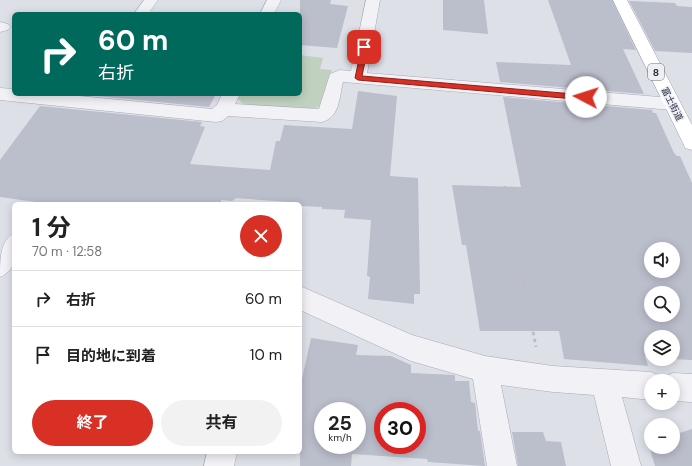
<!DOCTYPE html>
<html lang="ja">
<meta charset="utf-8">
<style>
:root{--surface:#fff;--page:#f2f2f2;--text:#222;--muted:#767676;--line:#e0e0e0;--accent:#d93025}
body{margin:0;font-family:"DM Sans","Noto Sans JP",sans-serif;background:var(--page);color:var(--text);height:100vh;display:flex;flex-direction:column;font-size:15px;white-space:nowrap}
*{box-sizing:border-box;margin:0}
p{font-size:13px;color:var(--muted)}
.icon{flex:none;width:22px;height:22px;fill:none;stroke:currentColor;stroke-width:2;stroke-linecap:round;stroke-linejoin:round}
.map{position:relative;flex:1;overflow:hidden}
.drawer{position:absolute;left:12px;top:202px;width:290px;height:252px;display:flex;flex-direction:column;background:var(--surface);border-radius:6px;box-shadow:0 2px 10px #0003}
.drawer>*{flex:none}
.hud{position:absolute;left:12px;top:12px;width:290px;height:84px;border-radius:6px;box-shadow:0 2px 10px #0003;background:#00695c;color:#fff;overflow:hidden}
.buttons{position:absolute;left:644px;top:242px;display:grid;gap:8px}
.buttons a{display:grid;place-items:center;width:36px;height:36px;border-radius:50%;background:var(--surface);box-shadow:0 2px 10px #0003;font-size:20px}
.speed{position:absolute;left:314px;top:402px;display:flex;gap:8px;font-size:20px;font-weight:700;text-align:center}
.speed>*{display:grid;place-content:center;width:52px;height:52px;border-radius:50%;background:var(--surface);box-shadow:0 2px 10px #0003;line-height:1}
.speed small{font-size:10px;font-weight:400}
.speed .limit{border:6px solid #d22;background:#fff;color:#111}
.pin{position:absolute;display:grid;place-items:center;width:34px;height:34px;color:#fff;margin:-17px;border-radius:8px;box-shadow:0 2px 6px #0006}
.me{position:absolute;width:44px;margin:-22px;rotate:275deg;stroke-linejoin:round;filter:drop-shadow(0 0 3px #0008)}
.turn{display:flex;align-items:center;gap:14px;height:84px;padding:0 20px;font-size:18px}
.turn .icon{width:52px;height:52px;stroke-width:2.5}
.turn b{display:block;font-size:28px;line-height:34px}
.round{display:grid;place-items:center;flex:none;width:42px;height:42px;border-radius:21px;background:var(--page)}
.summary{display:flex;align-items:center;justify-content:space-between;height:68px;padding:0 20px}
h1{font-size:24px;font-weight:700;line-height:30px}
.button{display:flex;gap:8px;margin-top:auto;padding:8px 20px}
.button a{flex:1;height:46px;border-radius:24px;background:var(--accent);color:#fff;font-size:16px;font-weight:700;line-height:46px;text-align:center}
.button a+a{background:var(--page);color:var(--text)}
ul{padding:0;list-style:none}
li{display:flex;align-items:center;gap:12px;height:56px;padding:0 20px;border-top:1px solid var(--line)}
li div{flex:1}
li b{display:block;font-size:15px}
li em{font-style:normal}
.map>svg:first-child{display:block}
.green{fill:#c0d2bf}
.building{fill:#bbbecb;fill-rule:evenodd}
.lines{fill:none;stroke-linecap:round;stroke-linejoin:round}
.minor-casing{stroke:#a7aab5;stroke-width:1}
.major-casing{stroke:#9da1b4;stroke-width:1}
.path-far1{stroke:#bcbec6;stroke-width:2.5;stroke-dasharray:3 3;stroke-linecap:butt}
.path{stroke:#bcbec6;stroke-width:3;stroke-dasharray:3.5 3.5;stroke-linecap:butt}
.minor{fill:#f1f1f6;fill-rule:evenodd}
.major{fill:#fff;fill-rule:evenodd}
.route{fill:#d93025;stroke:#8d1f18}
.labels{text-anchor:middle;stroke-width:3;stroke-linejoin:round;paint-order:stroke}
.far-street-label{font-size:9px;fill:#272b3f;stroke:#edeff5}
.shield{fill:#edeff5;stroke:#626676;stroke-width:1}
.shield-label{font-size:10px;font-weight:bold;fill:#272b3f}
</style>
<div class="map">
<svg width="692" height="466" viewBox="0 0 692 466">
<rect width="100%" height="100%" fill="#dee0e8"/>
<path class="green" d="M 300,55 L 323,58 L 320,69 L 332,70 L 322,105 L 311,110 L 244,105 L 236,97 L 237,94 L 300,94 Z"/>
<path class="building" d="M 300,0 L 331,0 L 330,4 L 348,6 L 337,48 L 300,45 Z
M 443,0 L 484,0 L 488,34 L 443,30 Z
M 548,0 L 612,0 L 636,50 L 623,49 L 644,94 L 500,82 L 496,62 L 571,65 Z
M 629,1 L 675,3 L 677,6 L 692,7 L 692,53 L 655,51 Z
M 358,91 L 397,96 L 390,176 L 418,178 L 420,294 L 414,294 L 414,304 L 368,299 L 370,277 L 367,276 L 371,220 L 344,218 L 345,210 L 322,209 L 322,207 L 300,206 L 300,204 L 287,204 L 288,202 L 236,198 L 232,201 L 221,200 L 221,204 L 50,204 L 0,197 L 0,160 L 40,106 L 202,122 L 200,126 L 205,127 L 190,164 L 270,170 L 276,141 L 280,141 L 284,125 L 352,129 Z
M 98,94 L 216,94 L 209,107 L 97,96 Z
M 503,97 L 652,110 L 653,113 L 656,113 L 674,153 L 677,156 L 680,156 L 692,183 L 692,360 L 673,359 L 673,337 L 651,337 L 651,357 L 645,356 L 648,366 L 564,359 L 559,331 L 480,331 L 466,245 L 462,245 L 452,185 L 521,187 ZM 651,249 L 673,249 L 673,271 L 651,271 ZM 651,293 L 673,293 L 673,315 L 651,315 Z
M 311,338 L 358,345 L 356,355 L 391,356 L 411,365 L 411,373 L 455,375 L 455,381 L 469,381 L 471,402 L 475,403 L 478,431 L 480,431 L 485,466 L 428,462 L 427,459 L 352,454 L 351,466 L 300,466 L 300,388 ZM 323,411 L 357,411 L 357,445 L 323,445 ZM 383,411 L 417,411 L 417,445 L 383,445 Z
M 692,429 L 692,466 L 655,466 L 648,443 L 651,442 L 651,447 L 673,447 L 673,435 Z
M 512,432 L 543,432 L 546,441 L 561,442 L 566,466 L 518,466 Z"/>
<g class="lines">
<defs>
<path id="minor" d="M 144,0 L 158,0 L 148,14 L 134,14 Z
M 267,0 L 281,0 L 274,14 L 260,14 Z
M 366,0 L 380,0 L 367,73 L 672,98 L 678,100 L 681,104 L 678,108 L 672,110 L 343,82 C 339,98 340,117 322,122 L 228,116 L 222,121 L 216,122 L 0,100 L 0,88 L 14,89 L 14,94 L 59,94 L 212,109 L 217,105 L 222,94 L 240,94 L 235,104 L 319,109 L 330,74 L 340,70 L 351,71 Z
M 0,22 L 8,24 L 11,27 L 8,30 L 0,32 Z
M 14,233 C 14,250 19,270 0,277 C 0,260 0,240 14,233 Z
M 300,286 L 412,335 L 485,356 L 553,366 L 651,372 L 661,376 L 662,380 L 663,377 L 673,373 L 692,374 L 692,402 L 673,401 L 673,381 L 651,381 L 651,400 L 622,397 L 641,466 L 611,466 L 594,395 L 553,392 L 501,385 L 517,466 L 487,466 L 473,379 L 411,361 L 300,310 Z
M 207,452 L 237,452 L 234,466 L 204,466 Z"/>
<path id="major" d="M 613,0 L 627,0 L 692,125 L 692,150 L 685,148 L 683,143 Z"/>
</defs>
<use href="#minor" class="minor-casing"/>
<use href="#major" class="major-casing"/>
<path class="path-far1" d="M 505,186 L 521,271"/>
<path class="path" d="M 521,270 L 536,347"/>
<use href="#minor" class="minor"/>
<use href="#major" class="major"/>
</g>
<path class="route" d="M 362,45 L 368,47 L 362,76 L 586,95 L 590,97 L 586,100 L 358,80 L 355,78 Z"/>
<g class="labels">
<g class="far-street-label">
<text transform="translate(672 104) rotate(63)" y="3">富士街道</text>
</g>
<rect class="shield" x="648" y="64" width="16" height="16" rx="3"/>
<g class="shield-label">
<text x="656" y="76">8</text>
</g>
</g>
</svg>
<div class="buttons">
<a><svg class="icon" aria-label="sound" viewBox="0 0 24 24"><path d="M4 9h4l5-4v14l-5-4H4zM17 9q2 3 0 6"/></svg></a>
<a><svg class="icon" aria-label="search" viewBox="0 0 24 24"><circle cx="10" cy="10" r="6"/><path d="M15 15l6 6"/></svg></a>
<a><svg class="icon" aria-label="layers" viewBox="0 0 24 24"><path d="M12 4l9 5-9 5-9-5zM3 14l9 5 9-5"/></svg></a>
<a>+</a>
<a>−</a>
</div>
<div class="speed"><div>25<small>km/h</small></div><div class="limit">30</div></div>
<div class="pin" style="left:364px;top:47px;background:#d93025"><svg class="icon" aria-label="arrive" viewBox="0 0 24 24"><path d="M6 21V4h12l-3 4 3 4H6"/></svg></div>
<svg class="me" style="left:586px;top:97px" viewBox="-20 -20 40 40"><circle r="19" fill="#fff"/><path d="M0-13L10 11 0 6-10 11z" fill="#d93025"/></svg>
<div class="hud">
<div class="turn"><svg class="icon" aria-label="right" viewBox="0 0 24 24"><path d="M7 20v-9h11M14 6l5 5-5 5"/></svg><div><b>60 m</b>右折</div></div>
</div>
<section class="drawer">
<div class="summary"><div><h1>1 分</h1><p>70 m · 12:58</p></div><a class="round" style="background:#d93025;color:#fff"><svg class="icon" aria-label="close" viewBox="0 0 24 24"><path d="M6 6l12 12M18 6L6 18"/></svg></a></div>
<ul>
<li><svg class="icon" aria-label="right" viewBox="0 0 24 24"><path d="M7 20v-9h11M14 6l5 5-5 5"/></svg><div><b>右折</b></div><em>60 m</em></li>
<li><svg class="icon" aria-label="arrive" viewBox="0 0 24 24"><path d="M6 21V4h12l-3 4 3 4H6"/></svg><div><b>目的地に到着</b></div><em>10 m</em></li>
</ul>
<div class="button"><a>終了</a><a>共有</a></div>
</section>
</div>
